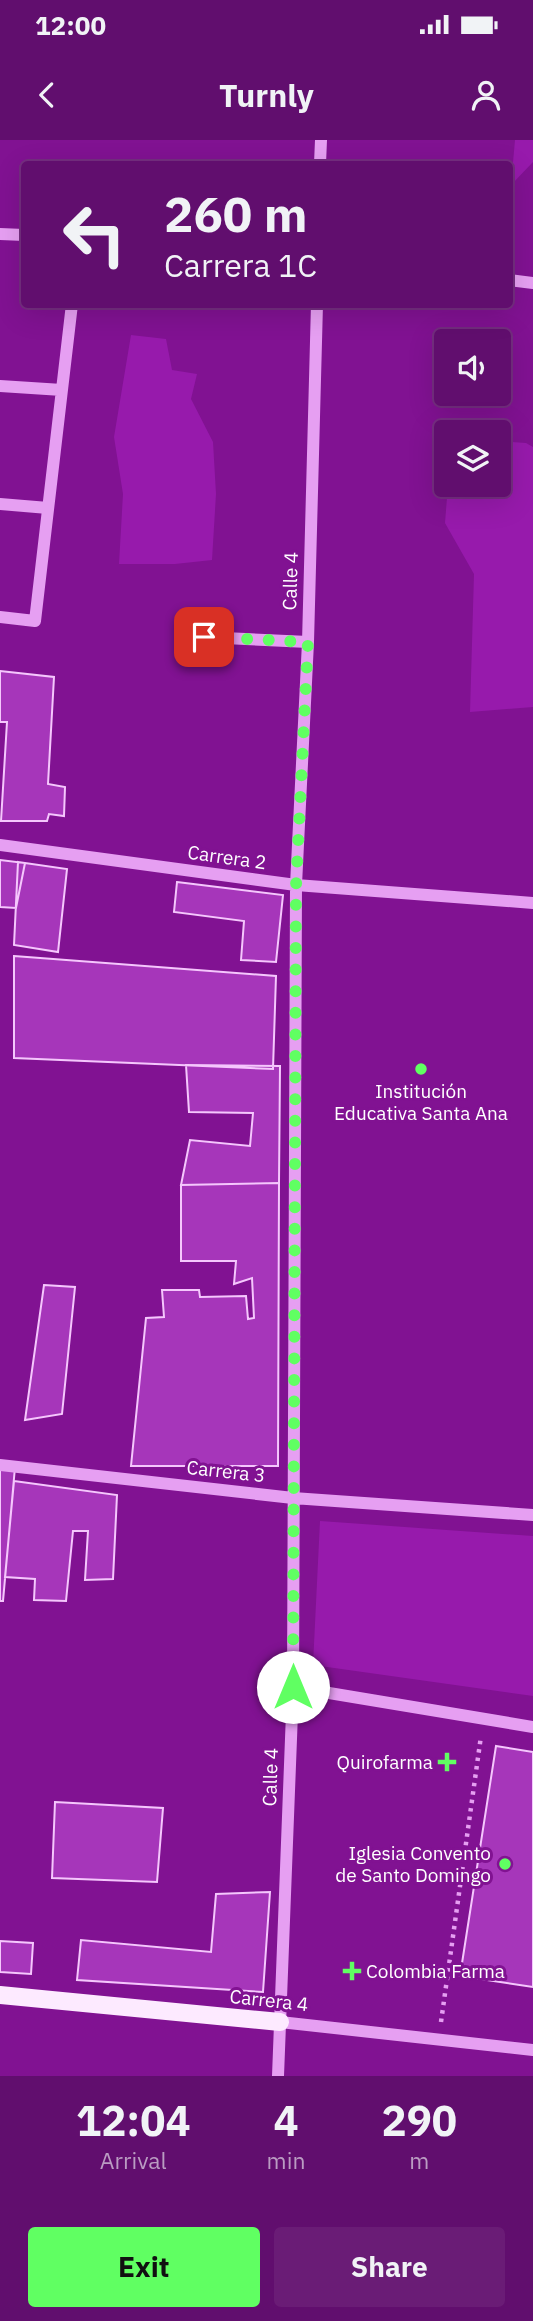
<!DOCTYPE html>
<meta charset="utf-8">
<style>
:root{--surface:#610e6e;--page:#6a1c76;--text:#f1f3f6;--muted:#ba9cc2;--line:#752e81;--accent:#60ff62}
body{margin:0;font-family:"IBM Plex Sans",sans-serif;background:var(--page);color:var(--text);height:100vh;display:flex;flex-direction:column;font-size:26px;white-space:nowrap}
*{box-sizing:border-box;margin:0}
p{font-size:23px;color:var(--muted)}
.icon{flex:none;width:38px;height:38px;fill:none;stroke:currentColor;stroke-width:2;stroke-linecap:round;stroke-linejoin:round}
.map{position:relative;height:1936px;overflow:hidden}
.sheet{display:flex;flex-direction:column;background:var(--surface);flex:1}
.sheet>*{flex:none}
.hud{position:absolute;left:21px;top:21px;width:492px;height:147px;border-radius:7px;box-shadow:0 7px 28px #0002,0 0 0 2px var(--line);background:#610e6e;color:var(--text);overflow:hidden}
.fabs{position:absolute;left:434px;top:189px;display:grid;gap:14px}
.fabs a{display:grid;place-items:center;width:77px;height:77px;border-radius:7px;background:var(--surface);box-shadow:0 7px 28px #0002,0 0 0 2px var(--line);font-size:35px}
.pin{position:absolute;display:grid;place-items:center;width:60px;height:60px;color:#fff;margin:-30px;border-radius:14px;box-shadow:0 4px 10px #0006}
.me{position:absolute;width:77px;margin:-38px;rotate:0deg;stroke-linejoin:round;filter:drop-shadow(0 0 5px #0008)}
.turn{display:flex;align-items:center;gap:24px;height:147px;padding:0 28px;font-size:32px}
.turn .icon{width:91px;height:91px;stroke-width:2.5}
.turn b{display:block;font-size:49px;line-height:60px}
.eta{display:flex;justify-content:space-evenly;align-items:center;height:119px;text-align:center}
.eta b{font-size:42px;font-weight:700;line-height:49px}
.cta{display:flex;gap:14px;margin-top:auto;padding:14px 28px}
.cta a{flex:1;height:80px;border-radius:7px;background:var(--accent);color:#111;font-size:28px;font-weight:700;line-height:80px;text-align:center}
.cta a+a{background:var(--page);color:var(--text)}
.status{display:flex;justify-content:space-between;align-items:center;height:49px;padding:0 35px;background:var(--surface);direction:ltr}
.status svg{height:19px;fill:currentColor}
header{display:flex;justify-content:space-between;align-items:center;height:91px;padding:0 28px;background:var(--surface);font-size:32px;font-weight:700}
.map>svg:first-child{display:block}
.green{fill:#971aac}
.building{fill:#a636ba;stroke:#f5c7fd;stroke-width:2}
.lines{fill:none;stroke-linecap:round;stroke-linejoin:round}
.path{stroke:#e69ff2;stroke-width:4.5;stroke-dasharray:3.5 5;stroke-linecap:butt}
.minor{stroke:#e69ff2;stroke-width:12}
.major{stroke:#fdeaff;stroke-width:18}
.route{stroke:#60ff62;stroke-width:12;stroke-dasharray:0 21.6}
.poi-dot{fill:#60ff62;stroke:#811292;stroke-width:2.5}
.labels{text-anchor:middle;stroke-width:6;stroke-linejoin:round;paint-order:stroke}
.street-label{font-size:19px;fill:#fff;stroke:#811292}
.poi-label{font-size:19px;fill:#fff;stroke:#811292;text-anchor:end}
</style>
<div class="status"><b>12:00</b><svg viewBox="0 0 49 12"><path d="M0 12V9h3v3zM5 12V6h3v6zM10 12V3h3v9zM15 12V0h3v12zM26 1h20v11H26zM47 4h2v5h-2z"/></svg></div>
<header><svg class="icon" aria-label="back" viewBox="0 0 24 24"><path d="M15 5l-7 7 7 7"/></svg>Turnly<svg class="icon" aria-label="person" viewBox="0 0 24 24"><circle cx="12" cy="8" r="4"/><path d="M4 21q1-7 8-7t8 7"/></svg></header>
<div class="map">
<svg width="533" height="1936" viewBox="0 0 533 1936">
<rect width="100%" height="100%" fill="#811292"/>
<path class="green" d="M 515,0 L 533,0 L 533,22 L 511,45 Z
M 131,195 L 166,199 L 172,230 L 197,234 L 191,259 L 213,302 L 216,354 L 212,420 L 175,424 L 119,424 L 123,354 L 114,297 Z
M 499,301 L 526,303 L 533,307 L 533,567 L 470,572 L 474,434 L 445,383 L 448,345 L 499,345 Z
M 320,1381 L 533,1396 L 533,1556 L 313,1525 Z"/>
<path class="building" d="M 0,531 L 54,537 L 48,644 L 65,647 L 64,676 L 49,674 L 47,681 L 1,681 L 7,582 L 0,582 Z
M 0,720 L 25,723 L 16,768 L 0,767 Z
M 18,722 L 67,729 L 58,812 L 14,805 Z
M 177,742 L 283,755 L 276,822 L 241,820 L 244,781 L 174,772 Z
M 14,816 L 276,836 L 273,929 L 14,918 Z
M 186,925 L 280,926 L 279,1043 L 181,1045 L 190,1000 L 250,1006 L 253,973 L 189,972 Z
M 279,1043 L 278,1326 L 131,1326 L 146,1178 L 164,1177 L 162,1150 L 199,1150 L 200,1157 L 246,1156 L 248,1179 L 254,1178 L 252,1138 L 234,1144 L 236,1121 L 181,1121 L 181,1045 Z
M 44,1145 L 75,1147 L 62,1274 L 25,1280 Z
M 0,1325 L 15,1327 L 3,1461 L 0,1461 Z
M 14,1341 L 117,1355 L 113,1439 L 85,1440 L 88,1391 L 73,1391 L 66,1461 L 34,1460 L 35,1439 L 5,1437 Z
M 496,1606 L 533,1612 L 533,1847 L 460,1836 Z
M 55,1662 L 163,1668 L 157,1742 L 52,1738 Z
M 270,1752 L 263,1852 L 77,1840 L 81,1800 L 211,1812 L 216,1754 Z
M 0,1801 L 33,1803 L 31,1834 L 0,1832 Z"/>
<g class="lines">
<path class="path" d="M 441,1882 L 481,1596"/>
<path class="minor" d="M 320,24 L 321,0
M 0,94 L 24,95
M 509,140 L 533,143
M 0,246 L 62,250
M 0,364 L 48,368
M 0,477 L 35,481 L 72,164
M 183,496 L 308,502
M 0,705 L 296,745 L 533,763
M 0,1325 L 293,1358 L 533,1375
M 293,1547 L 533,1587
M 280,1882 L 533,1910
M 278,1936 L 293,1547 L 296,745 L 308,502 L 317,164"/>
<path class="major" d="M 0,1855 L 280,1882"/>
</g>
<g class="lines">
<path class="route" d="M 204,497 L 308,502 L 296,746 L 293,1547"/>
</g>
<g class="poi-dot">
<circle cx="421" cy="929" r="7"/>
<path d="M443.5 1611.5h7v7h7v7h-7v7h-7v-7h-7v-7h7z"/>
<circle cx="505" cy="1724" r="7"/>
<path d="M348.5 1820.5h7v7h7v7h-7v7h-7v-7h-7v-7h7z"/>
</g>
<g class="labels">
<g class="street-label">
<text transform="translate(290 441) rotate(-88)" y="7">Calle 4</text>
<text transform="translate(227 717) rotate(8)" y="7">Carrera 2</text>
<text transform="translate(226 1331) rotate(6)" y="7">Carrera 3</text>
<text transform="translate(270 1637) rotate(-88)" y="7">Calle 4</text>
<text transform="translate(269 1860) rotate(6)" y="7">Carrera 4</text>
</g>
<g class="poi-label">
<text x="421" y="958" text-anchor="middle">Institución<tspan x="421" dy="22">Educativa Santa Ana</tspan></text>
<text x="433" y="1629">Quirofarma</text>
<text x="491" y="1720">Iglesia Convento<tspan x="491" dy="22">de Santo Domingo</tspan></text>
<text x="366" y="1838" text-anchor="start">Colombia Farma</text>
</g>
</g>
</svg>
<div class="fabs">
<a><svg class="icon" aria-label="sound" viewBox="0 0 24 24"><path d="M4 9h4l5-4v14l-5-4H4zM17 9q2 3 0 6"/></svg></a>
<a><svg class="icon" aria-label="layers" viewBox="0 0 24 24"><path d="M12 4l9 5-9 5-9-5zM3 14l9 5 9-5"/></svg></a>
</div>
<div class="pin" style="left:204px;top:497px;background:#d93025"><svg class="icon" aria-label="arrive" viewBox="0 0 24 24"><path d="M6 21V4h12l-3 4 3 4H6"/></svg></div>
<svg class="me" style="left:293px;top:1547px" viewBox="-20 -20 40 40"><circle r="19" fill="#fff"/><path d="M0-13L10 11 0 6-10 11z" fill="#60ff62"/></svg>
<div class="hud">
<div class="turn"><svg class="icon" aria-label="left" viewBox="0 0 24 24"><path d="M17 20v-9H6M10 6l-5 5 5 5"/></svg><div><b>260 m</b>Carrera 1C</div></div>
</div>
</div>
<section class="sheet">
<div class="eta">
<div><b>12:04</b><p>Arrival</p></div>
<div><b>4</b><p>min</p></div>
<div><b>290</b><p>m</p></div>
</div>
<div class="cta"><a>Exit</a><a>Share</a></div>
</section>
